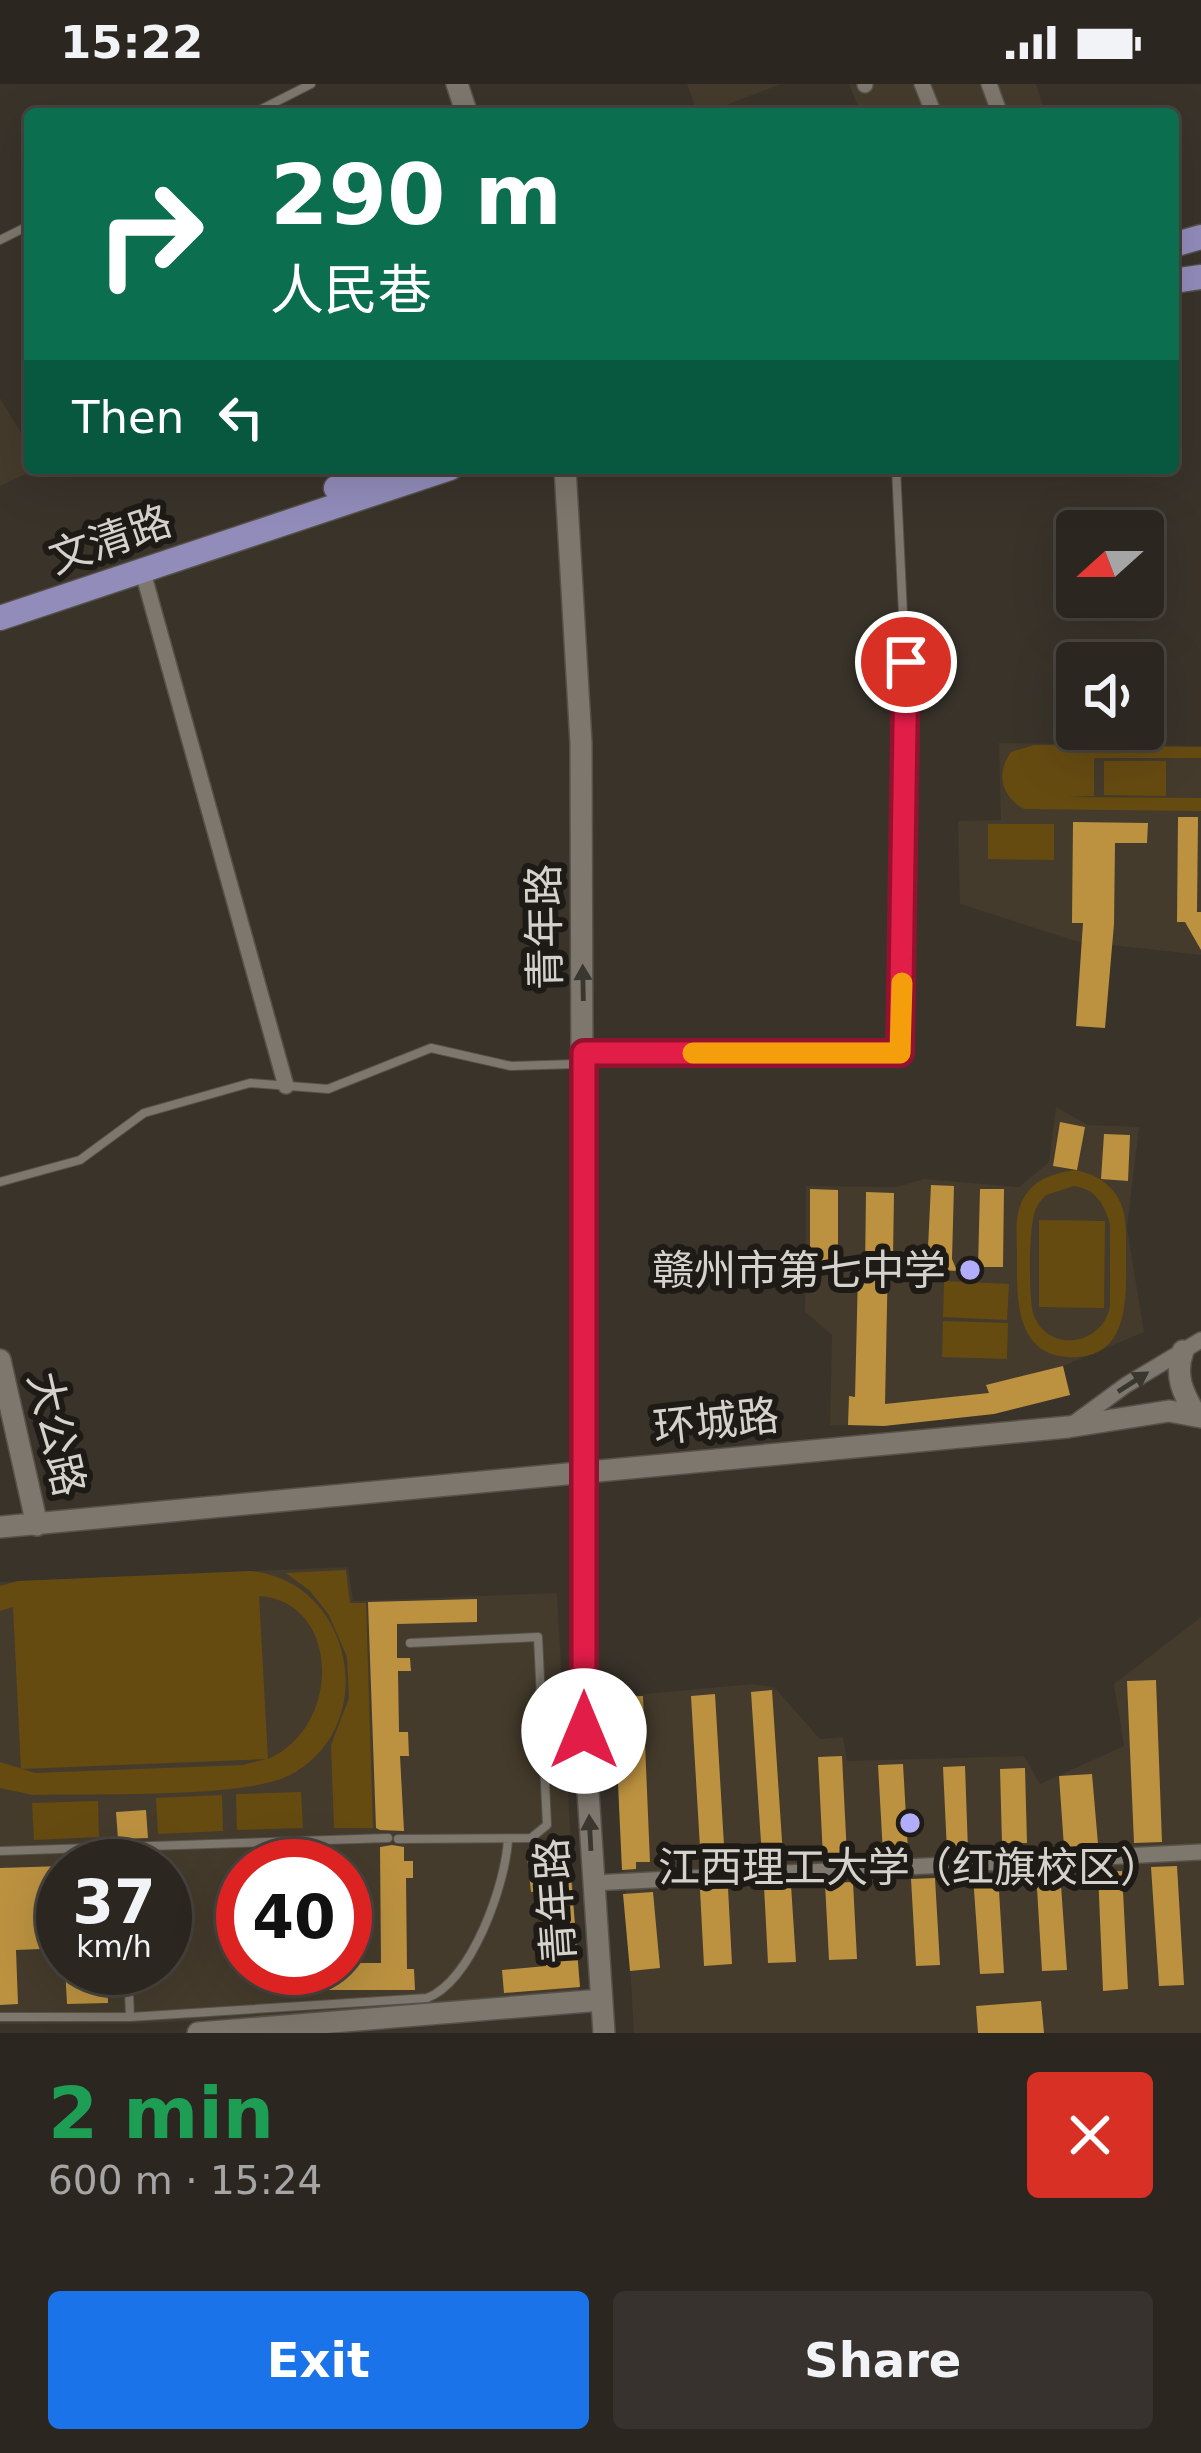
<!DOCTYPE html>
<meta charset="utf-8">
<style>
:root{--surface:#2b2620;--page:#37322d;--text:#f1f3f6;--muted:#a6a5a5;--line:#47433e;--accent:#1a73e8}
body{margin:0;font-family:"DejaVu Sans","Noto Sans SC",sans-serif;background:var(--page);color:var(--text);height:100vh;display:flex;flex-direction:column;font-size:45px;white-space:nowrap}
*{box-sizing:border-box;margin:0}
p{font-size:39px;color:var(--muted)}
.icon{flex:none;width:66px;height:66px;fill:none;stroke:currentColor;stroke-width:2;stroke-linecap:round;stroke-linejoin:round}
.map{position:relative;height:1949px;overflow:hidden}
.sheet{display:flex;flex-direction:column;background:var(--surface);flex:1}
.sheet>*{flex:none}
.hud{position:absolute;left:24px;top:24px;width:1155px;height:366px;border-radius:12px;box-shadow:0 12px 48px #0002,0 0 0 3px var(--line);background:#0b6e4f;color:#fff;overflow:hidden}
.needle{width:78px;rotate:249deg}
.fabs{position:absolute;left:1056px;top:426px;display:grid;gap:24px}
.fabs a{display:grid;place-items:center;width:108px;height:108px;border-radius:12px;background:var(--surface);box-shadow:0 12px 48px #0002,0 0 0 3px var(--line);font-size:60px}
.speed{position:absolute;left:36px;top:1755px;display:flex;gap:24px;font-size:60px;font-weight:700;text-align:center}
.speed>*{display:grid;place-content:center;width:156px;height:156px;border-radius:50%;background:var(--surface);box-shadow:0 12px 48px #0002,0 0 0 3px var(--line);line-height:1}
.speed small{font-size:30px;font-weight:400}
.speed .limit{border:18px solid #d22;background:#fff;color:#111}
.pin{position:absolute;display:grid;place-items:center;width:102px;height:102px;color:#fff;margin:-51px;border:6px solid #fff;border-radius:50%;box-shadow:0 3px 12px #0007}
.me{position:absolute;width:132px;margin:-66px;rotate:0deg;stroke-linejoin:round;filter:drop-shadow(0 0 9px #0008)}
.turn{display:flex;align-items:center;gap:42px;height:252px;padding:0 48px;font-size:54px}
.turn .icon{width:156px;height:156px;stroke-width:2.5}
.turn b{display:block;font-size:84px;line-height:102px}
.then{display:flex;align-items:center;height:114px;padding:0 48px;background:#0003;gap:24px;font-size:45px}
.round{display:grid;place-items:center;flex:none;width:126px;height:126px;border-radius:12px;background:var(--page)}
.summary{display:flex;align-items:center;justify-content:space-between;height:204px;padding:0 48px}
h1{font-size:72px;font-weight:700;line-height:90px;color:#1e9e55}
.primary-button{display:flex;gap:24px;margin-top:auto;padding:24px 48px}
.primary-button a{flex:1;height:138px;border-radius:12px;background:var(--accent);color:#fff;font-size:48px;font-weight:700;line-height:138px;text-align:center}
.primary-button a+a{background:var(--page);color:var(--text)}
.status{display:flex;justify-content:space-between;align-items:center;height:84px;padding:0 60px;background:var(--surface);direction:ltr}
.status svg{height:33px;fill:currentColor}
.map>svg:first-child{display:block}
.built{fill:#443b2c;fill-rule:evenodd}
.green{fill:#664b11;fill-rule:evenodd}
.building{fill:#bc9240}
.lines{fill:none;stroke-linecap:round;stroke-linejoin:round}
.lane-casing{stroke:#56524a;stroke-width:10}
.street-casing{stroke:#56524a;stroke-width:18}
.secondary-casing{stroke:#56524a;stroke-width:24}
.primary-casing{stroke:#56524a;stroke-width:27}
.lane{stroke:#7d776d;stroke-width:8}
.street{stroke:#7d776d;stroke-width:15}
.secondary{stroke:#7d776d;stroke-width:21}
.primary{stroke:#918cba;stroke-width:24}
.oneway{fill:#3a3731}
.route-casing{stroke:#92132f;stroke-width:30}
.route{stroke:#e11d48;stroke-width:21}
.slow{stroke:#f59e0b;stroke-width:21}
.poi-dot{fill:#b1adfa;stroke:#1e1b17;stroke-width:4.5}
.labels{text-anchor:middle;stroke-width:12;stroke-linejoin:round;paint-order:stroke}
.street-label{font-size:42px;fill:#d5d1cb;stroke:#1e1b17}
.poi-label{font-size:42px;fill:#d5d1cb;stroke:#1e1b17;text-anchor:end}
</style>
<div class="status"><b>15:22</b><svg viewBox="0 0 49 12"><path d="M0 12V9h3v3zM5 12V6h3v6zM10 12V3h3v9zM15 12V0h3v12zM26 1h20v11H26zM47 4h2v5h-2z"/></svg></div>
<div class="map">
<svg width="1201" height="1949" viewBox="0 0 1201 1949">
<rect width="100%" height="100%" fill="#39332a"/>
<path class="built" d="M 687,0 L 781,0 L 703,30 L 698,30 Z
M 849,0 L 1036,0 L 1046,30 L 861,30 Z
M 0,314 L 30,364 L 30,384 L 38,384 L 0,402 Z
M 999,659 L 1201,662 L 1201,871 L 1111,861 L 1105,944 L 1076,942 L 1082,859 L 960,820 L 958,737 L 1001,736 Z
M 1056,1023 L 1088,1041 L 1139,1043 L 1127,1144 L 1144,1248 L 1063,1282 L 1070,1311 L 884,1342 L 830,1341 L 832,1251 L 805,1228 L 806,1102 L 897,1103 L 924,1095 L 1019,1103 L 1049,1078 Z
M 348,1483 L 353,1517 L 557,1509 L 579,1907 L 505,1919 L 130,1940 L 0,1940 L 0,1498 ZM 63,1782 L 165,1782 L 165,1884 L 63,1884 ZM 243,1782 L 345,1782 L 345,1884 L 243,1884 Z
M 1201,1533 L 1201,1949 L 634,1949 L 614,1613 L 752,1600 L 774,1603 L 820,1655 L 843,1653 L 847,1677 L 1024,1672 L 1040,1700 L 1124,1662 L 1114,1600 Z"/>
<path class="green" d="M 1034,661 L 1201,663 L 1201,674 L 1094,674 L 1094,712 L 1067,713 L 1201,714 L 1201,727 L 1024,725 C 1002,713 995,690 1011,668 Z
M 1104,677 L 1166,677 L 1166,712 L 1104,711 Z
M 988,740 L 1054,740 L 1054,776 L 988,775 Z
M 1075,1086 C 1090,1089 1104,1095 1114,1108 C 1128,1125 1126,1149 1126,1170 C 1126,1212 1131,1277 1068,1273 C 1014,1270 1017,1211 1017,1171 C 1017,1150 1013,1127 1027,1109 C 1039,1093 1056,1089 1075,1086 ZM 1074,1102 C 1096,1105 1104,1120 1110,1140 L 1110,1221 C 1105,1260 1050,1271 1034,1232 C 1028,1217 1029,1141 1035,1127 C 1038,1119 1041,1117 1046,1111 Z
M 1039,1136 L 1105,1137 L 1104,1224 L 1039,1223 Z
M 944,1197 L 1009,1200 L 1007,1236 L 943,1233 Z
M 943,1237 L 1008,1239 L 1007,1275 L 942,1273 Z
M 346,1486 L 350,1519 L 366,1519 L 373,1744 L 334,1744 L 331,1661 L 349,1614 L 347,1573 L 329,1531 L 310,1507 L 286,1489 Z
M 250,1487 C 354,1496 382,1643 290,1691 C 244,1715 92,1709 33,1711 L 0,1704 L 0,1678 L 35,1689 L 243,1681 L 266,1675 L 21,1685 L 13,1523 L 0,1527 L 0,1502 L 18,1497 ZM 259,1512 C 340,1517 343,1642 268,1675 Z
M 301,1708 L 303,1744 L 237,1746 L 236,1710 Z
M 222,1711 L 223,1747 L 158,1750 L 156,1714 Z
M 98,1717 L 99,1753 L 34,1756 L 32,1719 Z"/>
<path class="building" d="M 1178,733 L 1198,733 L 1197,828 L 1201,828 L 1201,866 L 1185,838 L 1177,838 Z
M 1073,738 L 1148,739 L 1147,759 L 1115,759 L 1114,840 L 1105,944 L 1076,942 L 1083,839 L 1072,839 Z
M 1060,1038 L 1085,1043 L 1077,1086 L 1053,1082 Z
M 1104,1050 L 1130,1051 L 1128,1097 L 1101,1095 Z
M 931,1101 L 954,1102 L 952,1175 L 957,1187 L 927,1185 Z
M 810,1105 L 838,1106 L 838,1185 L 810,1184 Z
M 980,1105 L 1004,1105 L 1003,1183 L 978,1183 Z
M 866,1108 L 894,1109 L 893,1174 L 888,1174 L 885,1320 L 989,1309 L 986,1301 L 1063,1282 L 1070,1311 L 994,1330 L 884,1342 L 848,1341 L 849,1312 L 855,1313 L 858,1189 L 865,1189 Z
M 477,1515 L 477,1538 L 397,1540 L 397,1574 L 410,1574 L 411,1587 L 398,1587 L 399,1648 L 408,1648 L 409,1672 L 400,1672 L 404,1747 L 380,1746 L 376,1744 L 368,1518 Z
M 1156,1596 L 1162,1758 L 1134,1759 L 1127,1597 Z
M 772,1606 L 783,1772 L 762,1773 L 751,1608 Z
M 715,1610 L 725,1778 L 701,1780 L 691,1612 Z
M 643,1612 L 650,1778 L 636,1778 L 636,1785 L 622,1786 L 614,1613 Z
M 842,1672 L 847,1772 L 823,1773 L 818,1673 Z
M 903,1680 L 908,1767 L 883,1769 L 878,1681 Z
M 965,1682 L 968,1766 L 947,1767 L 943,1683 Z
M 1025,1684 L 1027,1759 L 1002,1759 L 1000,1685 Z
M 1092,1690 L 1098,1760 L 1064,1763 L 1059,1692 Z
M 146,1726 L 148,1754 L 118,1755 L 116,1728 Z
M 392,1761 L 404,1763 L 404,1777 L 413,1777 L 413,1794 L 406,1794 L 407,1885 L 414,1885 L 415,1906 L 288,1906 L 288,1884 L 345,1884 L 345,1879 L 381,1879 L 380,1763 Z
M 569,1767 L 580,1903 L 504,1909 L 502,1886 L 546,1882 L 540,1807 L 531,1808 L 527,1771 Z
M 63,1782 L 63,1864 L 16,1866 L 18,1920 L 0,1921 L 0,1784 Z
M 1177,1782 L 1184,1901 L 1159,1902 L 1151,1783 Z
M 1060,1787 L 1067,1886 L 1042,1887 L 1036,1788 Z
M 1122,1787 L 1128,1905 L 1103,1907 L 1098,1788 Z
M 998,1790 L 1004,1889 L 980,1890 L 973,1792 Z
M 935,1794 L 940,1881 L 916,1882 L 911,1795 Z
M 853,1798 L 857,1875 L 829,1876 L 825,1799 Z
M 791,1801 L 796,1878 L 768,1879 L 764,1802 Z
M 728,1804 L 732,1880 L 704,1882 L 700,1806 Z
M 653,1808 L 660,1884 L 630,1887 L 623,1810 Z
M 65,1884 L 107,1884 L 108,1919 L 67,1920 Z
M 1041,1917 L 1044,1949 L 978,1949 L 976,1922 Z"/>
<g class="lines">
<defs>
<path id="lane" d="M 252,30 L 311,0
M 0,156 L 30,141
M 587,969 L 900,969 L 907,614 L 896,384
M 0,1098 L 80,1076 L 144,1029 L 250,999 L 328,1005 L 431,964 L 511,982 L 576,980
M 543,1649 L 582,1647
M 398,1755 L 531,1754 L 547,1741 L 538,1553 L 410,1559
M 124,1763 L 124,1782
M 0,1767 L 388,1754
M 128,1884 L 130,1933
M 0,1933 L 130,1933 L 427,1914 C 472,1897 506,1799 508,1755"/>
<path id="street" d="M 865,0 L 865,1
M 922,0 L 934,30
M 989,0 L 1000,30
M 142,485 L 286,1002
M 1070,1342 L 1126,1301 L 1201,1256
M 593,1799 L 1201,1768"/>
<path id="secondary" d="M 457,0 L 467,30
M 565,384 L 581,659 L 584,1647 L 604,1949
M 1183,1267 C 1174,1291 1183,1310 1196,1331
M 0,1276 L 37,1441
M 0,1443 L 1068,1343 L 1169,1327 L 1201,1333
M 198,1949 L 601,1916"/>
<path id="primary" d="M 1173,161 L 1201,153
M 1173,197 L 1201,193
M 336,404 L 397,384
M 0,534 L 450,384"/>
</defs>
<use href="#lane" class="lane-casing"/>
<use href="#street" class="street-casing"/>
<use href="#secondary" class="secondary-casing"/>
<use href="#primary" class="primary-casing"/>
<use href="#lane" class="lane"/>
<use href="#street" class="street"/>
<use href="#secondary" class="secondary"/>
<use href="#primary" class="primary"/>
</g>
<defs><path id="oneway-solid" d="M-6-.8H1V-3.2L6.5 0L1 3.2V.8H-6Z" transform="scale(3)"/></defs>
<g class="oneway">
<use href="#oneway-solid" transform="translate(583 899) rotate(-91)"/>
<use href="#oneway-solid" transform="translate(1133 1298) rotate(-33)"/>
<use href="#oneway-solid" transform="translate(590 1749) rotate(-93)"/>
</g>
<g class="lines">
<defs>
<path id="route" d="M 584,1647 L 584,969 L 900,969 L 906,578"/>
</defs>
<use href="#route" class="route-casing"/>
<use href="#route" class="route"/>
<path class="slow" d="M 693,969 L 900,969 L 902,899"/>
</g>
<g class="poi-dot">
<circle cx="970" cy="1186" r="12"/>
<circle cx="910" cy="1739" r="12"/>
</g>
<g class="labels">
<g class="street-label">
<text transform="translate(110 455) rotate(-19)" y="15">文清路</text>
<text transform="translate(544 843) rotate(-91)" y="15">青年路</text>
<text transform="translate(716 1337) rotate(-6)" y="15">环城路</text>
<text transform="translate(57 1350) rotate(77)" y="15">大公路</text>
<text transform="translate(555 1817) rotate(-94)" y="15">青年路</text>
</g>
<g class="poi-label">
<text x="946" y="1201">赣州市第七中学</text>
<text x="910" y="1798" text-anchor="middle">江西理工大学（红旗校区）</text>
</g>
</g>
</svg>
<div class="fabs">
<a><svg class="needle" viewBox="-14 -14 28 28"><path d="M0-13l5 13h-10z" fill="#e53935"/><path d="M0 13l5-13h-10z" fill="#a6a5a5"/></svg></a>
<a><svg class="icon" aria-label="sound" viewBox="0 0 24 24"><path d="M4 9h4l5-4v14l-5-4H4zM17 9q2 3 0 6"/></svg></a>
</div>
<div class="speed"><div>37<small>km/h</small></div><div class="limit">40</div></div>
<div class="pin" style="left:906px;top:578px;background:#d93025"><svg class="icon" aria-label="arrive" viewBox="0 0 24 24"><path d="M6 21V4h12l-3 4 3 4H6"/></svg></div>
<svg class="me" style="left:584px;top:1647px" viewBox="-20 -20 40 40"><circle r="19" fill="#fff"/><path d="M0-13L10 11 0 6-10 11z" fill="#e11d48"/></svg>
<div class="hud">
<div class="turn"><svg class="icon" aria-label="right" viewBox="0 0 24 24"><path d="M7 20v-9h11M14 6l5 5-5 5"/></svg><div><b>290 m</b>人民巷</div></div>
<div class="then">Then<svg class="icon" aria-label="left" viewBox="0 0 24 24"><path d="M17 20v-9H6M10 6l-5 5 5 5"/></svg></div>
</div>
</div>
<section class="sheet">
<div class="summary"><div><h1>2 min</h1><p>600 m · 15:24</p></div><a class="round" style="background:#d93025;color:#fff"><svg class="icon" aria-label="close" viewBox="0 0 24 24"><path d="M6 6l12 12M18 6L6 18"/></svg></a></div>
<div class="primary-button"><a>Exit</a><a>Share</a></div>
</section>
